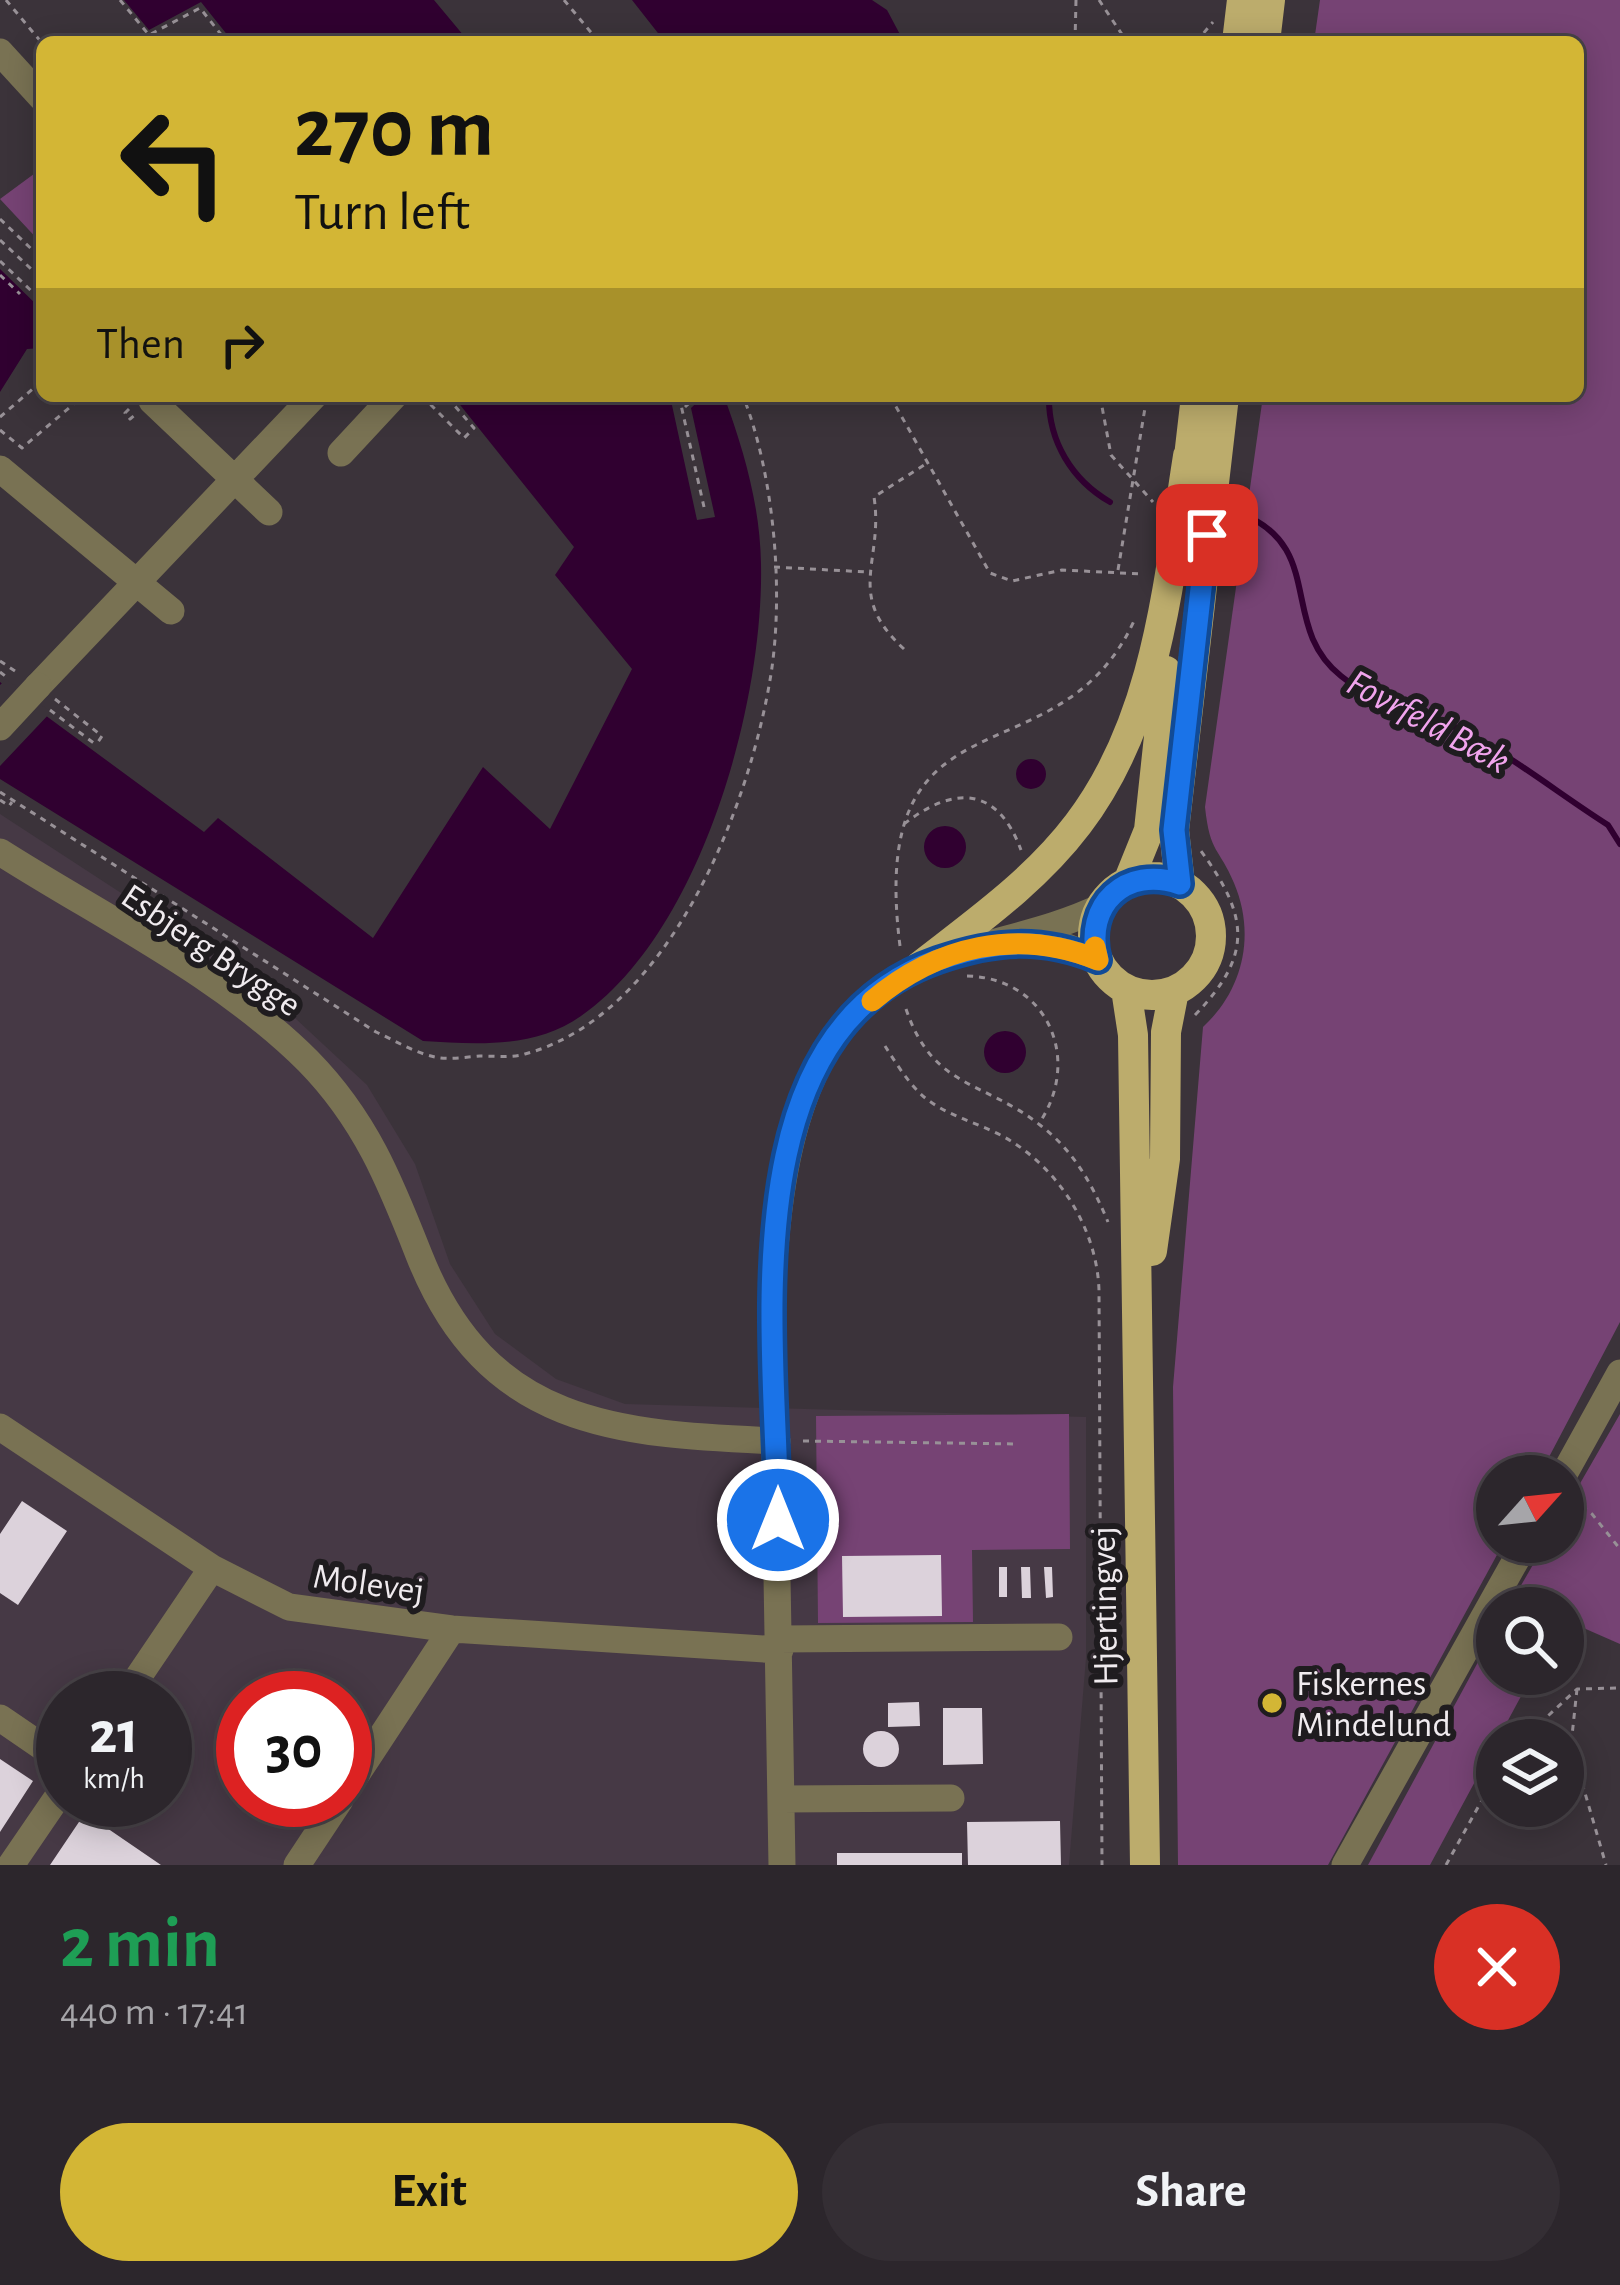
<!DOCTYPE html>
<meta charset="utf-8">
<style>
:root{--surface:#2c262c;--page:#342e34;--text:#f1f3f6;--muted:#a6a5a9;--line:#484348;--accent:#d3b635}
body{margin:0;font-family:"Alegreya Sans",sans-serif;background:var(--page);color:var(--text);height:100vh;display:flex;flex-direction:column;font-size:45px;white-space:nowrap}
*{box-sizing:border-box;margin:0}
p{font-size:39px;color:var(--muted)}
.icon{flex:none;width:66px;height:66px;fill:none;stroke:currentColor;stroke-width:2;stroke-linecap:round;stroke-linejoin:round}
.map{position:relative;height:1865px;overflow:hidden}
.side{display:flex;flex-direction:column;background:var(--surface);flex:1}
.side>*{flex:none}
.banner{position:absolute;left:36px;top:36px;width:1548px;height:366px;border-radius:18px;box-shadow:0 6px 30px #0003,0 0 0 3px var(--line);background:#d3b635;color:#111;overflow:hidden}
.needle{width:78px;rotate:63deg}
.tools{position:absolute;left:1476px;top:1455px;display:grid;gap:24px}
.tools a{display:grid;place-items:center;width:108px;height:108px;border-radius:50%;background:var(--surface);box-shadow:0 6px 30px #0003,0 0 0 3px var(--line);font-size:60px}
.speed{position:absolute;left:36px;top:1671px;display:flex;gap:24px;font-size:60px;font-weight:700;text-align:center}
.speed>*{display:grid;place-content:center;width:156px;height:156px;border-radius:50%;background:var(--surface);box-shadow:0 6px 30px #0003,0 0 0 3px var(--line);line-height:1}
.speed small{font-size:30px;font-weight:400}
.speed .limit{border:18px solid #d22;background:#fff;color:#111}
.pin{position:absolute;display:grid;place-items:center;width:102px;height:102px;color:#fff;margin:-51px;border-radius:24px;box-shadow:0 6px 18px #0006}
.me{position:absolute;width:132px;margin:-66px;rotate:0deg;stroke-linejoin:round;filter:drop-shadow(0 0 9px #0008)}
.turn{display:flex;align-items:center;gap:42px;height:252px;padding:0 60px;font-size:54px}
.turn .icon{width:156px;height:156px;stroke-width:2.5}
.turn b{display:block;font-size:84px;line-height:102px}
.then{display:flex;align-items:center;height:114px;padding:0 60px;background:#0003;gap:24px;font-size:45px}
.round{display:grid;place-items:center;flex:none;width:126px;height:126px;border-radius:63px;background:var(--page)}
.summary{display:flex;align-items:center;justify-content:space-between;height:204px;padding:0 60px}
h1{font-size:72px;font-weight:700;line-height:90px;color:#1e9e55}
.button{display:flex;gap:24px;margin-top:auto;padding:24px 60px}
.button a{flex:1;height:138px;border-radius:72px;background:var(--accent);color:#111;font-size:48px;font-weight:700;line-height:138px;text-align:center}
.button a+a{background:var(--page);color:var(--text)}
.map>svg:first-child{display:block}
.built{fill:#463945;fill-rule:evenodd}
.green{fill:#764374}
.water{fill:#300030}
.pier{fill:#3b333a}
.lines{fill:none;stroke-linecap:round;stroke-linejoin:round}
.stream{stroke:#300030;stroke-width:6}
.building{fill:#dcd2db}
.path{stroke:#989197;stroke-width:3;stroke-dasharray:6 6;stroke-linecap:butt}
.minor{stroke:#797253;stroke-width:27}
.major{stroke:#bcac6c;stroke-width:30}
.minor-bridge{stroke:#797253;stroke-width:27}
.route-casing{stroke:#114b97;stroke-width:30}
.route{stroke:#1a73e8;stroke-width:21}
.slow{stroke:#f59e0b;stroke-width:21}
.poi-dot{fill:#d3b635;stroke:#1f1c1f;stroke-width:4.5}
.labels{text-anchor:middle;stroke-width:12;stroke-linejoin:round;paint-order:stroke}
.street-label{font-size:36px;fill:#f0ebef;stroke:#1f1c1f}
.poi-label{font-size:36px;fill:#f0ebef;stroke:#1f1c1f;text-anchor:start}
.water-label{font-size:39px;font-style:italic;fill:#f1a4ed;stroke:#1f1c1f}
</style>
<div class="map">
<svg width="1620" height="1865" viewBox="0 0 1620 1865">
<rect width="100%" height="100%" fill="#3b333a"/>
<path class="built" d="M 0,814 L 253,979 L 367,1085 L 415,1164 L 450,1264 L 495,1334 L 556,1379 L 625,1404 L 1086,1417 L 1086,1658 L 1069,1865 L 0,1865 ZM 63,1698 L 165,1698 L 165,1800 L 63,1800 ZM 243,1698 L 345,1698 L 345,1800 L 243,1800 Z"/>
<path class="green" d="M 1320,0 L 1620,0 L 1620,1322 L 1539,1476 L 1497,1476 L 1497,1542 L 1504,1542 L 1328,1865 L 1178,1865 L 1173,1387 L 1203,1027 C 1243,990 1256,935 1234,883 C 1219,847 1210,854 1205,807 L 1263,396 L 1578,396 L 1578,42 L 1314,42 Z
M 42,168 L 42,244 L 0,199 Z
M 1069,1414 L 1070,1549 L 972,1550 L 973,1622 L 818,1623 L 816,1416 Z
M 1620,1414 L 1620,1644 L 1563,1619 L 1563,1608 L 1508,1608 L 1546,1542 L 1563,1542 L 1563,1513 Z
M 1497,1627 L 1497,1674 L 1533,1674 L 1430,1865 L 1368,1865 Z"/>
<path class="water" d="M 124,0 L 434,0 L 469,42 L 233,42 L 201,2 L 149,30 Z
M 632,0 L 872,0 L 887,10 L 904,42 L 665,42 Z
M 0,269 L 42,310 L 42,348 L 27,349 L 0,392 Z
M 453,396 L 724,396 C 744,451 760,505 761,564 C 764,703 701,933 581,1016 C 535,1049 476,1044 423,1041 L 0,779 L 0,682 L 204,832 L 218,818 L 373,938 L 483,767 L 550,829 L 632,669 L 555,575 L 574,547 Z
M1016 774a15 15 0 1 1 30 0a15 15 0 1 1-30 0Z
M924 847a21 21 0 1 1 42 0a21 21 0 1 1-42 0Z
M984 1052a21 21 0 1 1 42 0a21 21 0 1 1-42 0Z"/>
<path class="pier" d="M 670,396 L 704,396 L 691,408 L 715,517 L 697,520 Z
M 6,679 L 51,712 L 0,766 L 0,685 Z"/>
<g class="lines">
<path class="stream" d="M 1049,396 C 1048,441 1072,480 1110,502
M 1240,513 C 1327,547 1278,626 1341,676 C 1376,705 1420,710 1459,729 C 1511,755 1559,794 1608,825 L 1620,844"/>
</g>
<path class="building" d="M 22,1501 L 67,1531 L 18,1605 L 0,1593 L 0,1534 Z
M 941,1555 L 942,1616 L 843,1617 L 842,1556 Z
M 999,1567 L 1007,1567 L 1007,1597 L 999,1597 Z
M 1021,1567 L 1030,1567 L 1031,1598 L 1022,1598 Z
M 1044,1567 L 1052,1567 L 1053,1597 L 1046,1598 Z
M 919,1702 L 920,1726 L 888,1727 L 888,1703 Z
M 943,1708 L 982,1708 L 983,1764 L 943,1765 Z
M863 1749a18 18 0 1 1 36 0a18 18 0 1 1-36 0Z
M 0,1759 L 33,1781 L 0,1832 Z
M 85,1813 L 161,1865 L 50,1865 Z
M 1060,1821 L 1061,1865 L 968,1865 L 967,1822 Z
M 837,1853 L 962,1853 L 962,1865 L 837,1865 Z"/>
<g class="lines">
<path class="path" d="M 6,0 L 42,43
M 120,0 L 149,35 L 200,8 L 227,42
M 564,0 L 599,42
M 1099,0 L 1127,42
M 1075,42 L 1076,0
M 1196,42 L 1213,22
M 0,219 L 42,259
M 0,240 L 42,279
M 0,261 L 42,301
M 0,275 L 20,294
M 121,396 L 119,404 L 127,397
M 422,396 L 464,438 L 474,428 L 446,396
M 679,396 L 704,507
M 890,396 L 990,573 L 1012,581 L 1062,570 L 1142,574
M 1100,396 L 1111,455 L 1153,502
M 685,407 L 697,396
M 129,409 L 125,413 L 130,419 L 135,415
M 0,417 L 42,381
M 0,430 L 22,448 L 83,396
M 774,567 L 867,572
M 1118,570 L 1147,396
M 904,649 C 844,594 884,562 874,497 L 924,465
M 0,661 L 18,673
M 0,672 L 9,679
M 55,699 L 102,736 L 96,745
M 50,710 L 95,744
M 0,792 L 376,1032 C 394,1040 415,1053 435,1057 C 448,1060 466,1057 480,1056 C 494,1056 512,1058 525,1054 C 670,1015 750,806 771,674 C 784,591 774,474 743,396
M 0,800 L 9,806 L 12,802
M 904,824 C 953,786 997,785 1021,850
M 900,946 C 866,678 1057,787 1134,621
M 967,976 C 1047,978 1082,1058 1040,1122
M 906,1009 C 933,1089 983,1080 1040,1125 C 1074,1151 1092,1184 1108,1222
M 1195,1015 C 1253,955 1249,917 1201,851
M 885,1046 C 896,1063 908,1083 924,1097 C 951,1119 986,1124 1014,1143 C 1063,1175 1097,1232 1099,1290 L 1102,1865
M 803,1441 L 1016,1444
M 1572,1499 L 1592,1514 L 1620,1549
M 1577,1689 L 1571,1745 L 1606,1865
M 1522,1740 L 1577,1689 L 1620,1688
M 1446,1865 L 1497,1773"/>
<path class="minor" d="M 0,52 L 42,98
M 152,401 L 269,512
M 341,453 L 394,396
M 0,469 L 171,611
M 38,686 L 314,396
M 0,852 C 102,917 222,975 308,1061 C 365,1119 390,1181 419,1255 C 487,1427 616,1434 777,1441
M 1019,942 L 1067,947 L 1098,960
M 0,1427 L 212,1568 L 289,1607 L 452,1629 L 780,1650
M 1563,1476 L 1620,1373
M 779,1639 L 1059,1637
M 124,1698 L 212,1568
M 0,1718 L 63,1761
M 345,1792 L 452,1629
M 781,1799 L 951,1798
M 11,1865 L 63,1789
M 297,1865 L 340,1800
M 782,1865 L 772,1289 C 779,1171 796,1016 925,965 C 983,941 1045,934 1101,907
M 1345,1865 L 1526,1542"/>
<path class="major" d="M 1237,42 L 1242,0
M 1265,42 L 1270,0
M 1187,474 L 1196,396
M1093 936a59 59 0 1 1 118 0a59 59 0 1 1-118 0Z
M 1128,882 L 1149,830 L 1166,671
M 1180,884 L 1174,830 L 1224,396
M 920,966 C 975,923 1035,881 1078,824 C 1158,719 1168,582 1188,456
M 1126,989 L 1133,1035 L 1145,1865
M 1152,1251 L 1165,1159 L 1166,1032 L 1174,991"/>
<path class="minor-bridge" d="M 0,727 L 38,686"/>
</g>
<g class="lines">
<defs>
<path id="route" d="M 778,1520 C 777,1347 726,1034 938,960 C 995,940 1042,937 1098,960 C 1083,905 1126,865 1180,884 L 1174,830 L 1207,535"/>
</defs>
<use href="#route" class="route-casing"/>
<use href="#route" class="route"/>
<path class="slow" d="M 872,1001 C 937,946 1018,927 1098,960 L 1095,947"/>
</g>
<circle class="poi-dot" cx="1272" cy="1703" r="12"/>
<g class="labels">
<g class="street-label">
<text transform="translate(212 949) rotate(34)" y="13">Esbjerg Brygge</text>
<text transform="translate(369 1582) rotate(8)" y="13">Molevej</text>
<text transform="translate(1103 1606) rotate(-91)" y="13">Hjertingvej</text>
</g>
<g class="poi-label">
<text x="1296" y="1695">Fiskernes<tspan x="1296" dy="41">Mindelund</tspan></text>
</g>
<g class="water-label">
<text transform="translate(1429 720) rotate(28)" y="14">Fovrfeld Bæk</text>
</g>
</g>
</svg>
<div class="tools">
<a><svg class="needle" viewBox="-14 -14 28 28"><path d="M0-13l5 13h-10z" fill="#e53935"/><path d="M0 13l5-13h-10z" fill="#a6a5a9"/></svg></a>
<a><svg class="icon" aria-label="search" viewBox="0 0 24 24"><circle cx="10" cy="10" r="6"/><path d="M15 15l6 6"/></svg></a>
<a><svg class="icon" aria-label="layers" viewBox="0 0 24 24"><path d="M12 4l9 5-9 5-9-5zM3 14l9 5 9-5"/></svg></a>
</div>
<div class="speed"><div>21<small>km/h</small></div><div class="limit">30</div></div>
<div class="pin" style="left:1207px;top:535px;background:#d93025"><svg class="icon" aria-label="arrive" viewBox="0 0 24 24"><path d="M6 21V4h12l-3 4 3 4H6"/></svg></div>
<svg class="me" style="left:778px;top:1520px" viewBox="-20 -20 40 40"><circle r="17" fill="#1a73e8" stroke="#fff" stroke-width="3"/><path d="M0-11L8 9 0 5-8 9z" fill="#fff"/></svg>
<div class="banner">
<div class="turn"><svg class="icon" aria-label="left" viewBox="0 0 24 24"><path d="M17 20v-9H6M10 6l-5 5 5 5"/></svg><div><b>270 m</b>Turn left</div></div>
<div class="then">Then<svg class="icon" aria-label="right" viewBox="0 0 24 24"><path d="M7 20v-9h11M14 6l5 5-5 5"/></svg></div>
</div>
</div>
<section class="side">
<div class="summary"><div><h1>2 min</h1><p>440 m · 17:41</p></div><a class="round" style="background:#d93025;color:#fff"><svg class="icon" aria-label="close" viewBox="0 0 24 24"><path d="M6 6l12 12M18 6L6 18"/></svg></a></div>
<div class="button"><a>Exit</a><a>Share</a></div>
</section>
